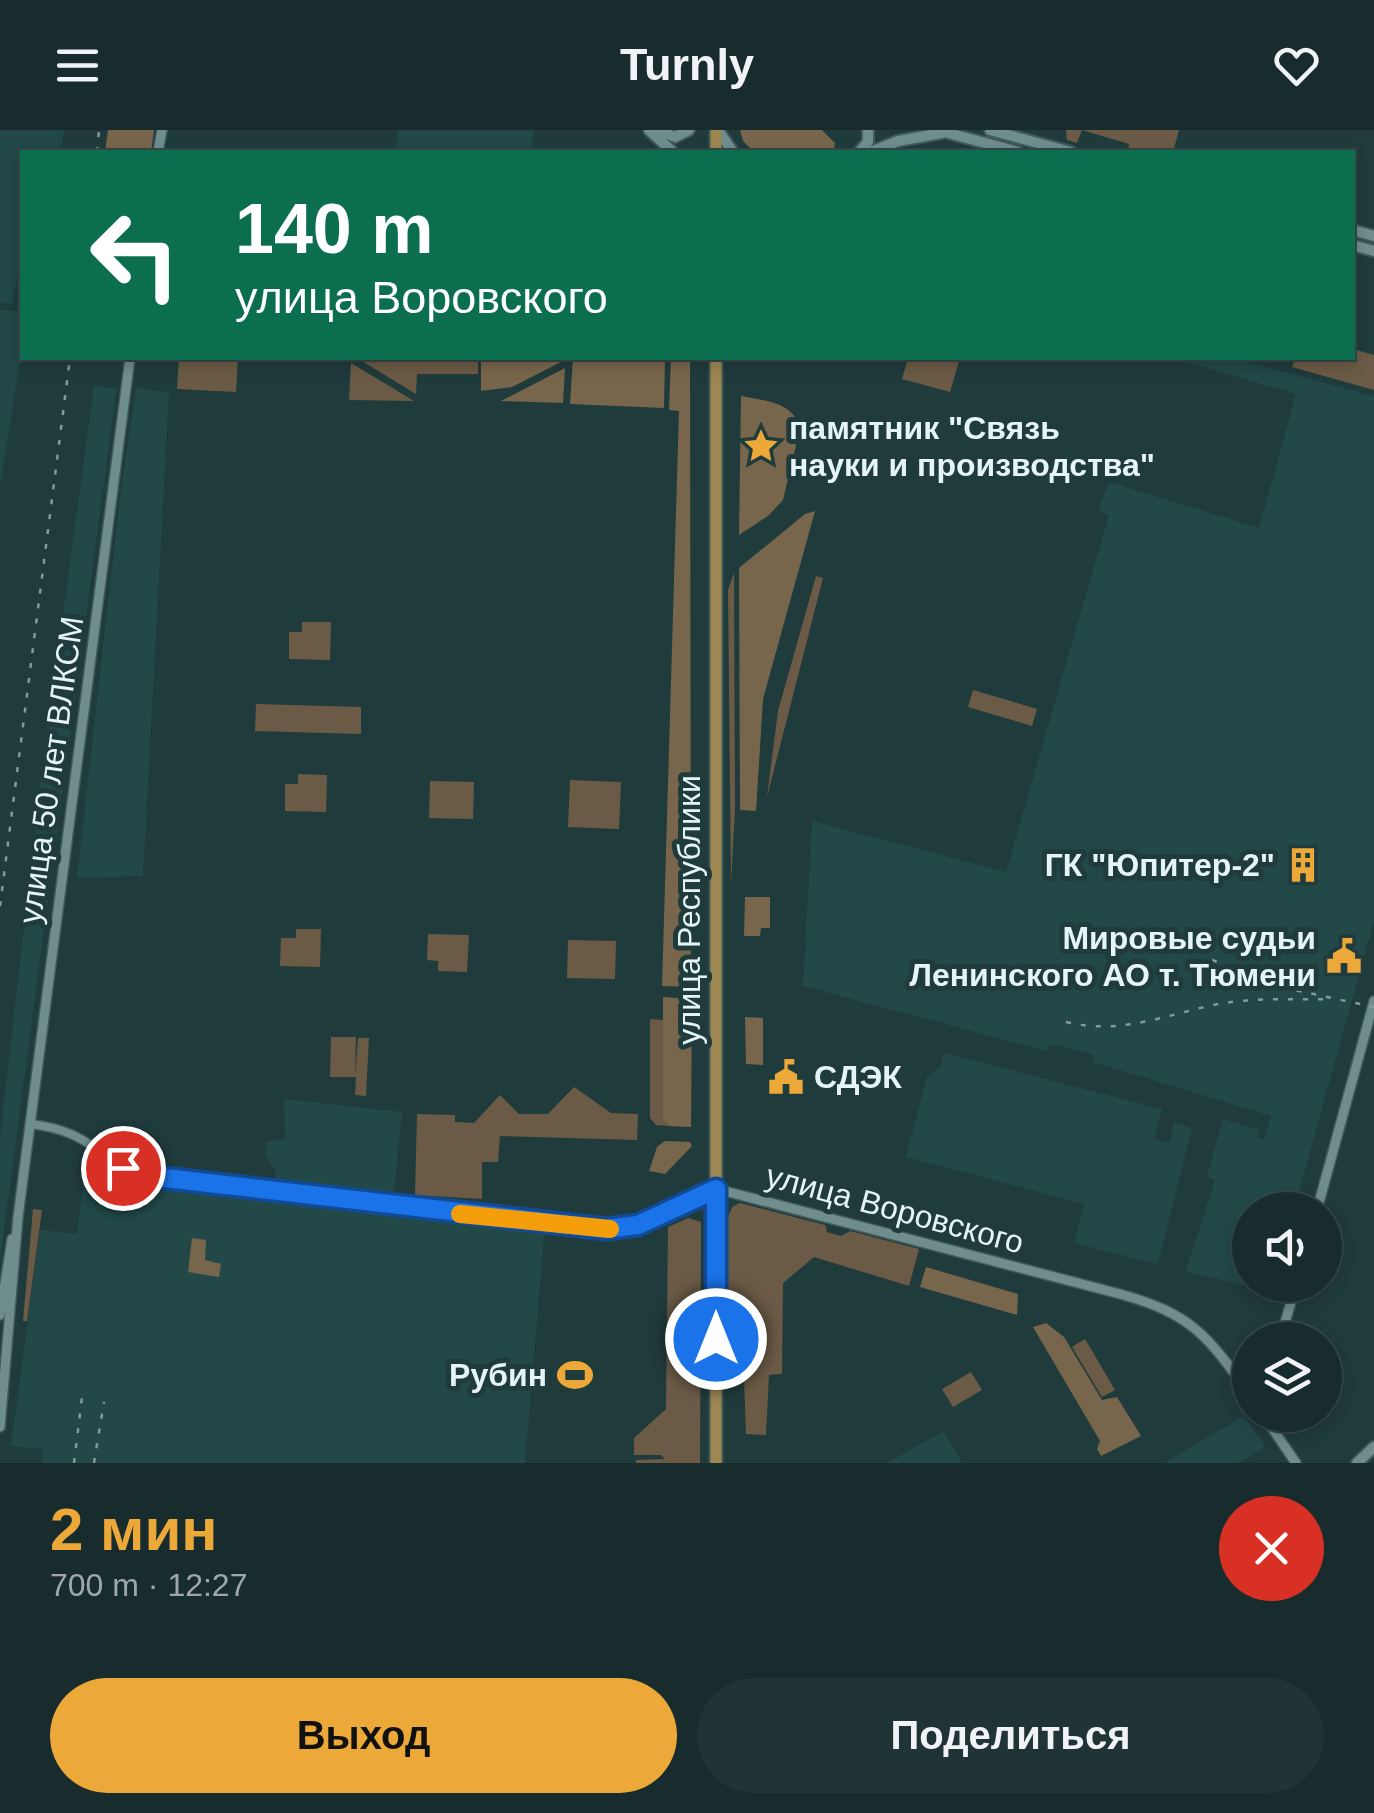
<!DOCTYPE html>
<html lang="ru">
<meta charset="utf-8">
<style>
:root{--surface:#182c2d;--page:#213435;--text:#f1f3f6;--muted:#9fa7aa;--line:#364849;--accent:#eca93a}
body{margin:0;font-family:Helvetica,sans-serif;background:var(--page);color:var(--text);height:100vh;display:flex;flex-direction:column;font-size:38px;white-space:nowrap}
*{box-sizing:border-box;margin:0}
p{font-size:32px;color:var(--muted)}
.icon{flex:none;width:55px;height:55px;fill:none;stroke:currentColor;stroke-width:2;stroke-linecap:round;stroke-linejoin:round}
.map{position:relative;height:1333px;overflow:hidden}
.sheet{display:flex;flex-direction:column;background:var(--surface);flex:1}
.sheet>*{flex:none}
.banner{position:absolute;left:20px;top:20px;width:1335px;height:210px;border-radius:0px;box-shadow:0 5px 15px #0003,0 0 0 2px var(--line);background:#0b6e4f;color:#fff;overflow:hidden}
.fabs{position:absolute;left:1232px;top:1062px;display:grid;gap:20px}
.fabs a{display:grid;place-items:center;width:110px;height:110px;border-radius:50%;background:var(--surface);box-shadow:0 5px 15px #0003,0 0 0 2px var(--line);font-size:50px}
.pin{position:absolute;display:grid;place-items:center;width:85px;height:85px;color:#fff;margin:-42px;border:5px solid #fff;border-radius:50%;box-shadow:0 2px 10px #0007}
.me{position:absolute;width:110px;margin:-55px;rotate:0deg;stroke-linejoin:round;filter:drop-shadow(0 0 8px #0008)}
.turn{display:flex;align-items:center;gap:35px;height:210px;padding:0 50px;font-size:45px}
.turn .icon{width:130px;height:130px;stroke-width:2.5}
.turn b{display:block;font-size:70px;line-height:85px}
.round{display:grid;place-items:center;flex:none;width:105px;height:105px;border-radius:52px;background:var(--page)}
.head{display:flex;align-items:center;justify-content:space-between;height:170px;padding:0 50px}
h1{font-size:60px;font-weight:700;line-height:75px;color:var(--accent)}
.primary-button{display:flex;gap:20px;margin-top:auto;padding:20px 50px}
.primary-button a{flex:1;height:115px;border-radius:60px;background:var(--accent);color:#111;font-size:40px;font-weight:700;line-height:115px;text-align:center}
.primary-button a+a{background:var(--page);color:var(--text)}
header{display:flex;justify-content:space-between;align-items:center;height:130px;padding:0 50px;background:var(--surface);font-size:45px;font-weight:700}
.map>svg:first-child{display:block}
.built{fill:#224848}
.green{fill:#6b5b46}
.forest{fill:#78664c}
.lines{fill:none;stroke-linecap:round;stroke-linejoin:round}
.minor-casing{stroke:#405959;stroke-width:11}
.tertiary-casing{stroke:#405959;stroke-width:12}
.secondary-casing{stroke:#405959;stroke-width:14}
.primary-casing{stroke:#405959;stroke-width:15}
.minor{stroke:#708d8e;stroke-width:8}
.tertiary{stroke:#708d8e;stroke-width:9}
.secondary{stroke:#708d8e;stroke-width:10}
.primary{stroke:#9d8852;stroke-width:11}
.rail{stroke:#859a9b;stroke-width:2.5;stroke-dasharray:5 10;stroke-linecap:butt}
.route-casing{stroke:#114b97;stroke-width:25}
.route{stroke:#1a73e8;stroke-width:18}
.slow{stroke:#f59e0b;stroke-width:18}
.labels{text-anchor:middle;stroke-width:10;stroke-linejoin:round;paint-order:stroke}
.poi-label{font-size:32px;font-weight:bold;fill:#e5f4f4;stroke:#203b3c;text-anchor:end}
.street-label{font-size:32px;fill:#e5f4f4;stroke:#203b3c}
</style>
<header><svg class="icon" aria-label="menu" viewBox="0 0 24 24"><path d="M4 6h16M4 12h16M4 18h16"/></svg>Turnly<svg class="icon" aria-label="heart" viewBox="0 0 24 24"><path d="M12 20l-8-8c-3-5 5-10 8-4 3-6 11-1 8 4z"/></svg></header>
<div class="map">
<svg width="1374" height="1333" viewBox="0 0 1374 1333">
<rect width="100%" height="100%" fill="#203b3c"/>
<path class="built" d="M 0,0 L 64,0 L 62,15 L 55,22 L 22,22 L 22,145 L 17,147 L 12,174 L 0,173 Z
M 398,0 L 534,0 L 530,22 L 396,22 Z
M 0,180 L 22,182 L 20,230 L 0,357 Z
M 1172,228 L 1232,228 L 1374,266 L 1374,791 L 1294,1080 L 1250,1080 L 1250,1155 L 1273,1155 L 1271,1162 L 1186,1141 L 1215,1050 L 1207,1046 L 1223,989 L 1259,1000 L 1258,1007 L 1264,1009 L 1271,986 L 1093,932 L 1094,925 L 1050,914 L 1046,921 L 803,856 L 812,691 L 1006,742 L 1109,385 L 1098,381 L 1109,352 L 1259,398 L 1296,264 Z
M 94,256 L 116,259 L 116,262 L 0,1130 L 0,1006 L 45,616 Z
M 136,258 L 169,263 L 143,746 L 77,748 L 120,367 Z
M 944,923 L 1162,979 L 1154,1009 L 1169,1012 L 1174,993 L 1192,998 L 1158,1134 L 1074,1113 L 1084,1074 L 906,1027 L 927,947 L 940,937 Z
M 284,969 L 402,982 L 392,1083 L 545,1097 L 525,1333 L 41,1333 L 43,1319 L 11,1316 L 40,1100 L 77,1104 L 84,1046 L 272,1067 L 276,1041 L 265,1026 L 266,1012 L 285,1009 Z
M 1244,1286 L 1266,1316 L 1239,1333 L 1164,1333 Z
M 944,1301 L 962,1333 L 887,1333 Z"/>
<path class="green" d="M 1066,0 L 1179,0 L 1173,22 L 1128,22 L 1129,14 L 1082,0 L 1077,13 L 1067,10 Z
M 1353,219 L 1374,225 L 1374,260 L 1292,237 L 1295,228 L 1352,228 Z
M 179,228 L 238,228 L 236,262 L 177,259 Z
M 357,228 L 478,228 L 478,244 L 417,244 L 416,264 Z
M 908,228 L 960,228 L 950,262 L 902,249 Z
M 351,233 L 414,271 L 349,270 Z
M 734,443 L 735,680 L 731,754 L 728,460 Z
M 816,446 L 823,448 L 767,667 L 778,581 Z
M 302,492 L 331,492 L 330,530 L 289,529 L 289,502 L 302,502 Z
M 973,560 L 1037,579 L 1032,596 L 968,577 Z
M 256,574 L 361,577 L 361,604 L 255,601 Z
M 298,644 L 327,645 L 326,682 L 285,681 L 285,654 L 298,654 Z
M 570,650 L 621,652 L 619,699 L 568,697 Z
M 430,651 L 474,652 L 473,689 L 429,688 Z
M 296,799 L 321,799 L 320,837 L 280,836 L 281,808 L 296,808 Z
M 428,804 L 469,805 L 467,842 L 438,841 L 438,831 L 427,830 Z
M 568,810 L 616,811 L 615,849 L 567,848 Z
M 650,889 L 664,890 L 663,990 L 669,996 L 656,995 L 650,988 Z
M 331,907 L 356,907 L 355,947 L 358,908 L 369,908 L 366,966 L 355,965 L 356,947 L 330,947 Z
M 574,957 L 611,983 L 638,984 L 637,1010 L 500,1006 L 498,1032 L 482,1032 L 482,1069 L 415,1065 L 417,984 L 455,985 L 455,992 L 474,993 L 500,965 L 519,984 L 548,984 Z
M 740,1073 L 825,1095 L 827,1102 L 841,1106 L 850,1101 L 919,1119 L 909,1156 L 814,1127 L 783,1153 L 782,1244 L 769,1245 L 766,1305 L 746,1304 L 741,1166 L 728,1165 L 727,1090 L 732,1077 Z
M 33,1079 L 42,1080 L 27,1191 L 23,1191 Z
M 688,1088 L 701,1092 L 700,1333 L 636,1333 L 636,1330 L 665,1329 L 661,1325 L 634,1325 L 634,1308 L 666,1279 L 668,1097 Z
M 1085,1209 L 1115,1260 L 1102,1267 L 1072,1217 Z
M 971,1242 L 982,1260 L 953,1277 L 942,1259 Z"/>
<path class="forest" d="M 108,0 L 154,0 L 151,22 L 105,22 Z
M 740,0 L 822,0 L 835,13 L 834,19 L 828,22 L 754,22 L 743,11 Z
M 481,228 L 561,228 L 561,232 L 512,257 L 481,261 Z
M 573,228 L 665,228 L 664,278 L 570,274 Z
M 671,228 L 690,228 L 691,857 L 662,856 L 679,281 L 669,280 Z
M 565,238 L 563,273 L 501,271 Z
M 741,266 C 765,271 792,271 800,298 L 783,370 L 768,386 L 739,405 Z
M 815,381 L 763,569 L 756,681 L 740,680 L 739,438 L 805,384 Z
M 745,767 L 770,767 L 770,798 L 761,798 L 760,806 L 744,806 Z
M 663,867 L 692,869 L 691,997 L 669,996 L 663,990 Z
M 745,887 L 763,888 L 763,935 L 746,934 Z
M 665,1011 L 690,1012 L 692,1016 L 665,1044 L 649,1041 L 657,1017 Z
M 192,1108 L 206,1110 L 205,1130 L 221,1134 L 219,1147 L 188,1142 Z
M 926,1137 L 1018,1164 L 1017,1185 L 920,1157 Z
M 1046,1193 L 1064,1207 L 1102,1270 L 1117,1267 L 1141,1306 L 1101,1326 L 1097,1319 L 1100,1311 L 1033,1197 Z"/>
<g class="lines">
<defs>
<path id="minor" d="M 30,994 C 84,1000 93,1021 136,1044 L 606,1099 L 638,1095 L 717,1059"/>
<path id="tertiary" d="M 158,22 L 162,0
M 717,1059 L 1120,1164 C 1192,1184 1208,1206 1250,1265
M 1317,1080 L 1374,871
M 0,1185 L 12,1109
M 1280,1210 L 1296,1155
M 1263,1285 L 1296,1333
M 0,1297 L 18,1087 L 130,228"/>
<path id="secondary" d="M 649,0 L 673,22
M 658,0 L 675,7 L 689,0
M 718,0 L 733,22
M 937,0 L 1018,22
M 990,0 L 1071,22
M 859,22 L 868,12 L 868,0
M 871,22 L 898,11 L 942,3
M 1352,100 L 1374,106
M 1352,115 L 1374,121
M 1357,1333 L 1374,1317"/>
<path id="primary" d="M 716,22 L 716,0
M 716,228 L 716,1333"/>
</defs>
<use href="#minor" class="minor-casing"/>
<use href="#tertiary" class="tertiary-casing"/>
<use href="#secondary" class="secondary-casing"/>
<use href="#primary" class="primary-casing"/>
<use href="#minor" class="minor"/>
<use href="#tertiary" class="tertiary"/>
<use href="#secondary" class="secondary"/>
<use href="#primary" class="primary"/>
<path class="rail" d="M 97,22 L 99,0
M 0,776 L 70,228
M 1212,830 L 1290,859 L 1374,877
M 1066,892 C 1119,905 1163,886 1213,875 C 1252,867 1292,870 1332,869
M 74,1333 L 82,1267
M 94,1333 L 104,1272"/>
</g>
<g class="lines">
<defs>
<path id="route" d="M 123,1038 L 136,1044 L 165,1048 L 606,1099 L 638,1095 L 716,1059 L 716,1209"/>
</defs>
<use href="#route" class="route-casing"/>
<use href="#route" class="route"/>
<path class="slow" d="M 460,1084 L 610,1099"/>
</g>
<defs>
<symbol id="sight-bare" viewBox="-9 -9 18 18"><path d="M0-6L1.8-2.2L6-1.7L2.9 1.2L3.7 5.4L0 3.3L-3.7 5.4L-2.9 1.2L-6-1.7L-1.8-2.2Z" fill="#eca93a" stroke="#203b3c" stroke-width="2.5" paint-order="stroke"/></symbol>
<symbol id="building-bare" viewBox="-9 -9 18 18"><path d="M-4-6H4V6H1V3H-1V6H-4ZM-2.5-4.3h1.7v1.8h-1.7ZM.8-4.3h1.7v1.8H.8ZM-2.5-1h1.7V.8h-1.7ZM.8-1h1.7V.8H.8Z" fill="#eca93a" stroke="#203b3c" stroke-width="2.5" paint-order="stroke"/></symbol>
<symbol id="civic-bare" viewBox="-9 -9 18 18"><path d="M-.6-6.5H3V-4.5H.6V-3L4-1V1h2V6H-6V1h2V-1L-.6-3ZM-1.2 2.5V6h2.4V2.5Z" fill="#eca93a" stroke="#203b3c" stroke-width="2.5" paint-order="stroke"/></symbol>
<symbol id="stadium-bare" viewBox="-9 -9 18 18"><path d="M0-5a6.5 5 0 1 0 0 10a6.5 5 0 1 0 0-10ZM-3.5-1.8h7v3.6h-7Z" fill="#eca93a" stroke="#203b3c" stroke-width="2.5" paint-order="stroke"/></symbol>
</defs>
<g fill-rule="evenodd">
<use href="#sight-bare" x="736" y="291" width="50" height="50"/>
<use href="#building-bare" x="1278" y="710" width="50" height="50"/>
<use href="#civic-bare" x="1319" y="801" width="50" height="50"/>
<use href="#civic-bare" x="761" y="922" width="50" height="50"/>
<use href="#stadium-bare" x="550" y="1220" width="50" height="50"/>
</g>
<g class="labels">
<g class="poi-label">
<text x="789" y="309" text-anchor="start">памятник "Связь<tspan x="789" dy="37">науки и производства"</tspan></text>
<text x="1275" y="746">ГК "Юпитер-2"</text>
<text x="1316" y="819">Мировые судьи<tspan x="1316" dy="37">Ленинского АО т. Тюмени</tspan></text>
<text x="814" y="958" text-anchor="start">СДЭК</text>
<text x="547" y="1256">Рубин</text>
</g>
<g class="street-label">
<text transform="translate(51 640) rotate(-82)" y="11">улица 50 лет ВЛКСМ</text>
<text transform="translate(689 780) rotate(-90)" y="11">улица Республики</text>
<text transform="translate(895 1079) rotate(15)" y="11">улица Воровского</text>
</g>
</g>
</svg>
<div class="fabs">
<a><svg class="icon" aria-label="sound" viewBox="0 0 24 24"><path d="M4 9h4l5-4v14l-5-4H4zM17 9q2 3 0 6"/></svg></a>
<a><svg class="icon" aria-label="layers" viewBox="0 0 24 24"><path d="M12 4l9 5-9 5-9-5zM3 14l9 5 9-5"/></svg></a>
</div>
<div class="pin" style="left:123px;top:1038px;background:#d93025"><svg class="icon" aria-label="arrive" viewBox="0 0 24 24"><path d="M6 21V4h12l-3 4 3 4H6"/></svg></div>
<svg class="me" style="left:716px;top:1209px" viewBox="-20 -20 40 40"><circle r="17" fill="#1a73e8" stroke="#fff" stroke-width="3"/><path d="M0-11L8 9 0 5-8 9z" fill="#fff"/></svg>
<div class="banner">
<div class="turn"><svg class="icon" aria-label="left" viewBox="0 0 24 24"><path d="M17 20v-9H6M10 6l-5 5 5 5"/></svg><div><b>140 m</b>улица Воровского</div></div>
</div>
</div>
<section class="sheet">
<div class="head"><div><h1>2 мин</h1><p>700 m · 12:27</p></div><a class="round" style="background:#d93025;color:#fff"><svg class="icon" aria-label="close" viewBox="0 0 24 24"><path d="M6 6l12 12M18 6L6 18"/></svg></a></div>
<div class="primary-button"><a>Выход</a><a>Поделиться</a></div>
</section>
